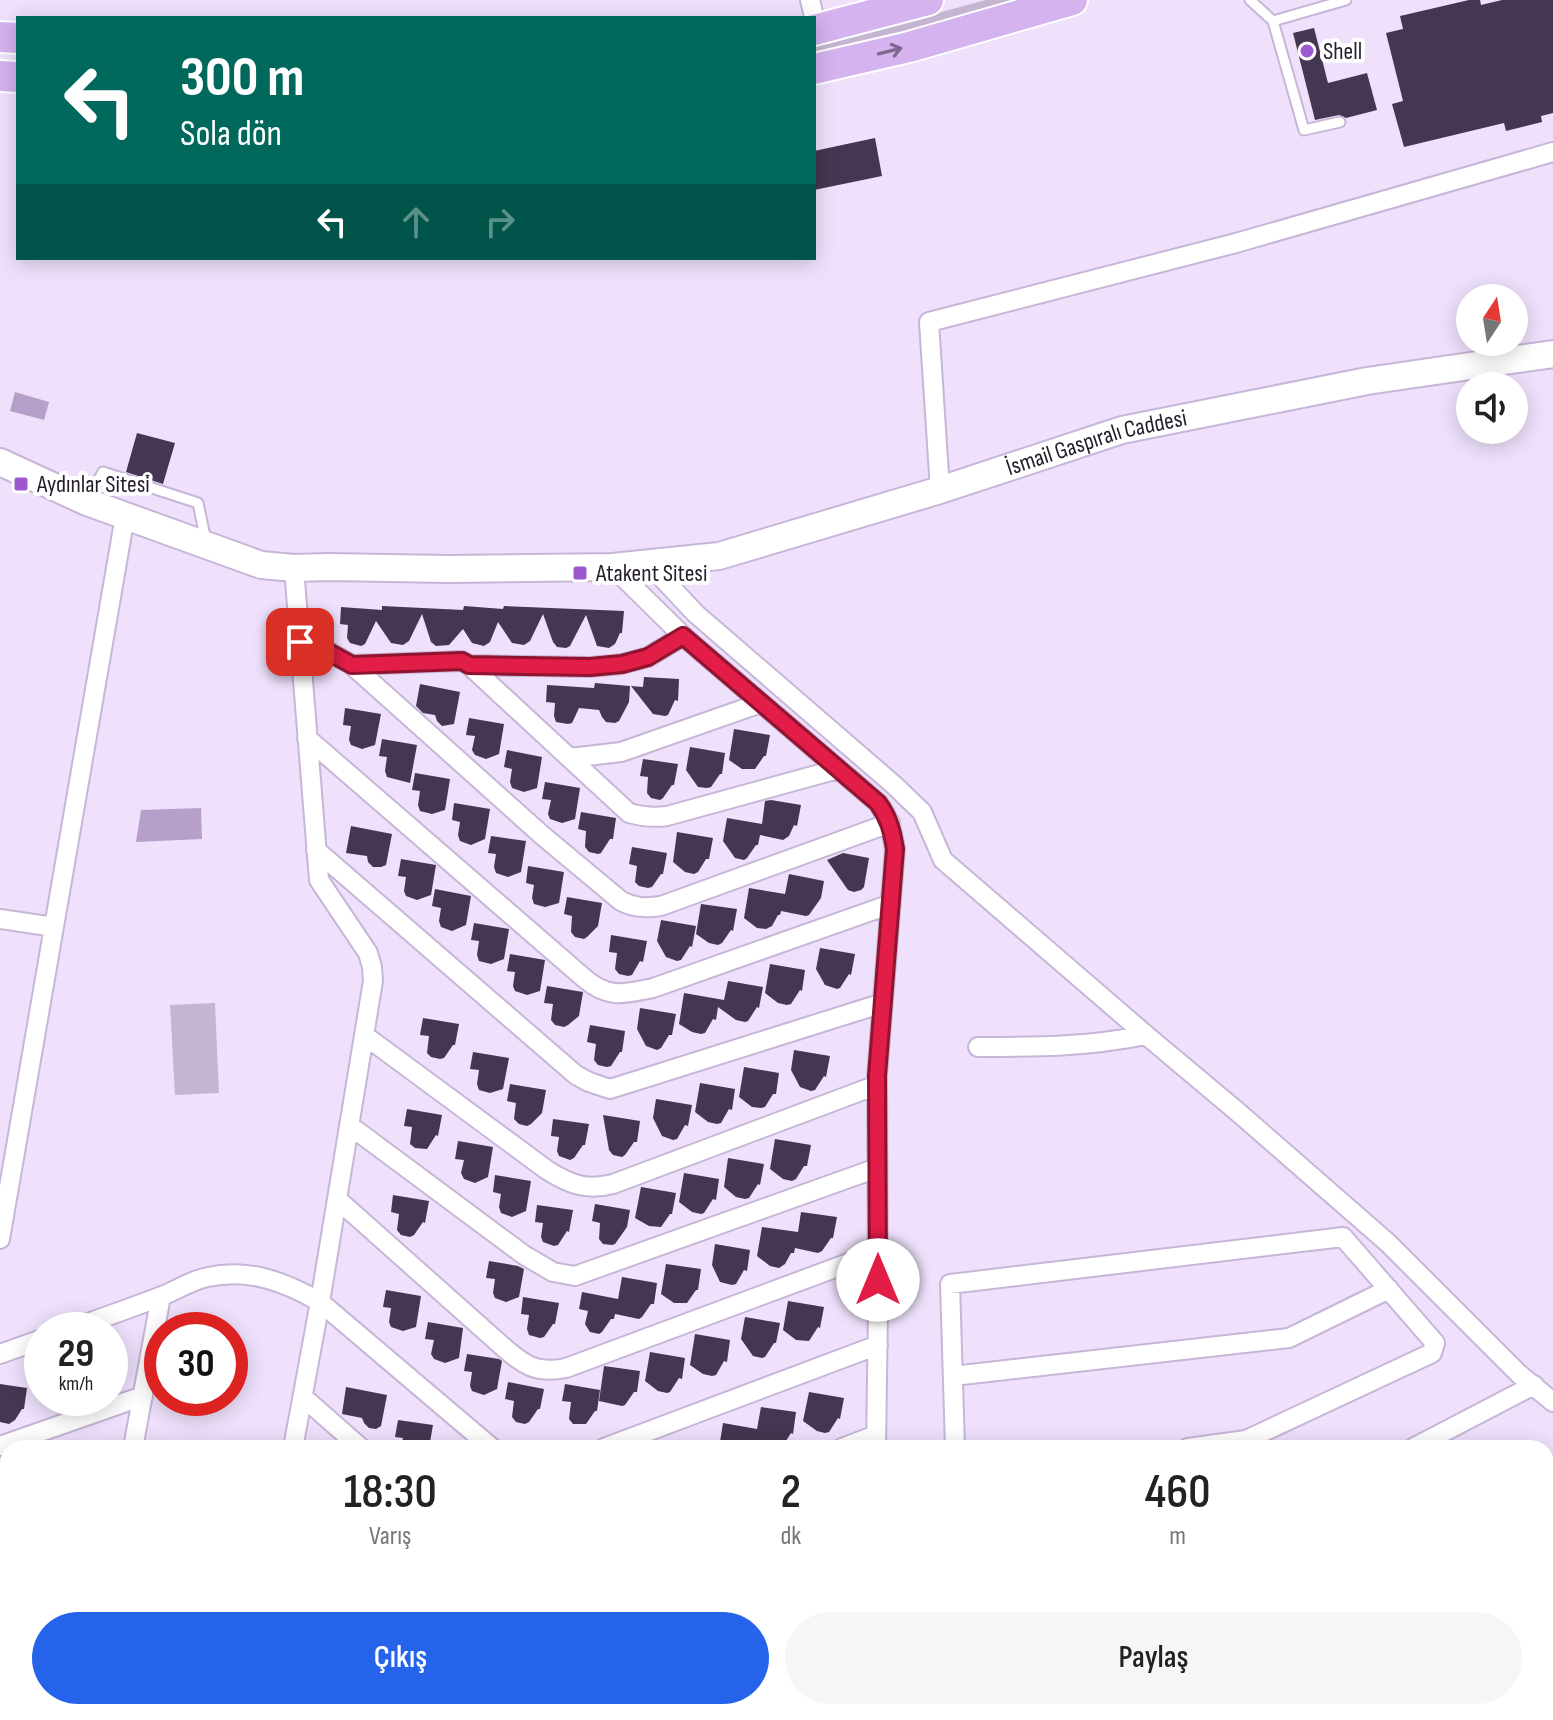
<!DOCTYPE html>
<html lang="tr">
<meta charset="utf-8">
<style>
:root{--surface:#fff;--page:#f6f6f6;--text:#222;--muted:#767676;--accent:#2563eb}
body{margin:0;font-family:"Sofia Sans Condensed",sans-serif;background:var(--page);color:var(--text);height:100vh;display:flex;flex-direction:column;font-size:30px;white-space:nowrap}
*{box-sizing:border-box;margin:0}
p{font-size:26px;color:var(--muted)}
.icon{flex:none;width:44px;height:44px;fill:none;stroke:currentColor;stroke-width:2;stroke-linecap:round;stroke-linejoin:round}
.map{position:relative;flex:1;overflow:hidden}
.sheet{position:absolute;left:0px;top:1440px;width:1554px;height:280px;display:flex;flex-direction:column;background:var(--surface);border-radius:24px 24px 0 0;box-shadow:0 4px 20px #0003}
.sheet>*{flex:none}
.banner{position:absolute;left:16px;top:16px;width:800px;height:244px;border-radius:0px;box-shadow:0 4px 20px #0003;background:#00695c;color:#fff;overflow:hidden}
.needle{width:52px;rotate:12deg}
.fabs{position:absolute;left:1456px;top:284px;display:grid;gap:16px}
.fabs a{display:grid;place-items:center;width:72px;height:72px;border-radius:50%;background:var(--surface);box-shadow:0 4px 20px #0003;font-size:40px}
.speed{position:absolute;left:24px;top:1312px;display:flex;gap:16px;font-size:40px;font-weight:700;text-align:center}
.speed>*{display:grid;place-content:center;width:104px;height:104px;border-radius:50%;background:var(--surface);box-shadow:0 4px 20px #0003;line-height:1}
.speed small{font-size:20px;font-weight:400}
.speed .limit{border:12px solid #d22;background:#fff;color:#111}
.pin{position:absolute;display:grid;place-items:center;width:68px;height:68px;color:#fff;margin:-34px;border-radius:16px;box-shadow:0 4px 12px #0006}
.me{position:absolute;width:88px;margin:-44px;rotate:0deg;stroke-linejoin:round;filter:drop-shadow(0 0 6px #0008)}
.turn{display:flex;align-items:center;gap:28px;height:168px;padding:0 32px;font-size:36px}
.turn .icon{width:104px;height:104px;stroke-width:2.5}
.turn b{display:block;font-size:56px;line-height:68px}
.lanes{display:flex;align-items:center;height:76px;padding:0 32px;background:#0003;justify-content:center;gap:40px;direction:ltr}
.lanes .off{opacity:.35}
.eta{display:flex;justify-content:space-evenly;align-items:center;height:136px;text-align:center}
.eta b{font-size:48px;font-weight:600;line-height:56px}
.primary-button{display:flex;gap:16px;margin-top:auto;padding:16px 32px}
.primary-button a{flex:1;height:92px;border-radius:48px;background:var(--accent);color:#fff;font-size:32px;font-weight:600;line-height:92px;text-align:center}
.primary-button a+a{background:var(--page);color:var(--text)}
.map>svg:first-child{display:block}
.green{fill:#c4b6d1}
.water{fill:#b6a0ca}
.building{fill:#453651}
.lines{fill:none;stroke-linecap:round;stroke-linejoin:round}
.service-casing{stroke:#c7b6d7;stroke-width:13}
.minor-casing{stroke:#c7b6d7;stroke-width:22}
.secondary-casing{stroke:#c7b6d7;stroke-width:30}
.primary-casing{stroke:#fff;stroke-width:34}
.service{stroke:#fff;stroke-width:9}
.minor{stroke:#fff;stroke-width:18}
.secondary{stroke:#fff;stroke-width:26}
.primary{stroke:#d4b3ee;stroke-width:30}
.oneway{stroke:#7c688c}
.route-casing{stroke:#92132f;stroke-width:20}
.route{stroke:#e11d48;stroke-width:14}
.poi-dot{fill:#9c58ce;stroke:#fff;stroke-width:3}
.labels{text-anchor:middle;stroke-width:8;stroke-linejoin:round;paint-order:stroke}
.poi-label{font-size:24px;fill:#241d29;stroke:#fff;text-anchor:start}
.street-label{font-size:24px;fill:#241d29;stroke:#fff}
</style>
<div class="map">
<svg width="1553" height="1720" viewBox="0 0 1553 1720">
<rect width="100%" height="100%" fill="#efe1fc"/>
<path class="green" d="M 986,0 L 1032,0 L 814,58 L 814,44 L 860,34 Z
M 215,1003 L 219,1093 L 175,1095 L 170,1005 Z
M 917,1712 L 1177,1712 L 1161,1720 L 922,1720 Z"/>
<path class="water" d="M 15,392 L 49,402 L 44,420 L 10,411 Z
M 201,808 L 202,839 L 136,842 L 141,810 Z"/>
<path class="building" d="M 1469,0 L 1480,0 L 1481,5 L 1502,0 L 1553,0 L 1553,113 L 1541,116 L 1542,122 L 1506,131 L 1504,123 L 1404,147 L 1392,104 L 1403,101 L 1386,33 L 1403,29 L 1400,16 Z
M 1314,28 L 1328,83 L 1367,73 L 1377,110 L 1346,118 L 1339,115 L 1315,120 L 1293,33 Z
M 875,138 L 882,176 L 814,190 L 814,151 Z
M 137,433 L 175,443 L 163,484 L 126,472 Z
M 382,606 L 463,610 L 464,606 L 503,609 L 504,606 L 624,611 L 622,633 L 620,633 L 615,644 L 609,648 L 597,646 L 586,615 L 570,646 L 566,648 L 557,647 L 553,642 L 543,614 L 530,641 L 524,645 L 512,643 L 498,622 L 490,642 L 484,646 L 472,643 L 463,629 L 449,645 L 436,646 L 431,642 L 422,614 L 409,641 L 403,645 L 391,643 L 376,621 L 365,644 L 361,646 L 350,643 L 347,638 L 348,625 L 340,624 L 341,607 L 382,610 Z
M 644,677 L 679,679 L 678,701 L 675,700 L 668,715 L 665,716 L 653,714 L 631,686 L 643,687 Z
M 595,683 L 630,686 L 629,702 L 619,721 L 615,723 L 606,722 L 602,717 L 599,710 L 579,708 L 572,723 L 568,724 L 556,722 L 554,716 L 555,703 L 546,702 L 547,685 L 594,688 Z
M 420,684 L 460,692 L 454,724 L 442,726 L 437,721 L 435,715 L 423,713 L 416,706 Z
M 345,708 L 381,714 L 375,745 L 362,749 L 351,745 L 349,740 L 351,726 L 343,725 Z
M 469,718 L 504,724 L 499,754 L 486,759 L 475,755 L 472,750 L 475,736 L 466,735 Z
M 734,729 L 770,735 L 766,756 L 764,756 L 755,769 L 742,769 L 729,760 Z
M 382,739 L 417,745 L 410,783 L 387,777 L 385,771 L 387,757 L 379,756 Z
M 690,747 L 725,753 L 722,774 L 720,774 L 711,787 L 707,788 L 698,787 L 686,770 Z
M 507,750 L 542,757 L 537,788 L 524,792 L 512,788 L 510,782 L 512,769 L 504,767 Z
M 643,759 L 678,764 L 674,785 L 672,785 L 663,798 L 660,800 L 651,798 L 647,793 L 648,777 L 640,776 Z
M 415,773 L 450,779 L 445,810 L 432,814 L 420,811 L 418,805 L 420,791 L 412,790 Z
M 545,782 L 580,788 L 575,819 L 562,823 L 550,819 L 548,814 L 551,800 L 542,799 Z
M 771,800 L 801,805 L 797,826 L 794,825 L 789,836 L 783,840 L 760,835 L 758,845 L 756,845 L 747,858 L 744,860 L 735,858 L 723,841 L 727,818 L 762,824 L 765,801 Z
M 454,803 L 490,809 L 485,839 L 471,845 L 460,841 L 458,835 L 460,822 L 452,820 Z
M 581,812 L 616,818 L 613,839 L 610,839 L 601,853 L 598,854 L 589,852 L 585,847 L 586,831 L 578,829 Z
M 351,826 L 392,834 L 386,865 L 381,867 L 373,867 L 368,862 L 367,856 L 346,853 Z
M 677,832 L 713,838 L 709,859 L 706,859 L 698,872 L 694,874 L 685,872 L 673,862 Z
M 491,836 L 526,841 L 521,872 L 508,877 L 496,873 L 494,867 L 496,854 L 488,853 Z
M 632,847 L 667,853 L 663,874 L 661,874 L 652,887 L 648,888 L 639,886 L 635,882 L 637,866 L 629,864 Z
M 843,853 L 869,858 L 864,887 L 861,890 L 854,892 L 848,890 L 827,860 Z
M 401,859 L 436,865 L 431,895 L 417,900 L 406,896 L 404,891 L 406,877 L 398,876 Z
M 528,866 L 564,872 L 559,903 L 545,907 L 534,904 L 532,898 L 534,885 L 526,883 Z
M 789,874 L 824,881 L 821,898 L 809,915 L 806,916 L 781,911 L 780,915 L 778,915 L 772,926 L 766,929 L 757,928 L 744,918 L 749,888 L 785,894 Z
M 435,889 L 471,896 L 466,925 L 452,931 L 441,927 L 439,921 L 441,908 L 432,906 Z
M 567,897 L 602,903 L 598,926 L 587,937 L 584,939 L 575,937 L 571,932 L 572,916 L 564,914 Z
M 701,904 L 737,909 L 733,931 L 731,930 L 722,943 L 718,945 L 709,943 L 696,934 Z
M 661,920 L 696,926 L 692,947 L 690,946 L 681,960 L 677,961 L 666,957 L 657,941 Z
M 474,923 L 509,929 L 504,959 L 491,964 L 479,961 L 477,955 L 479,941 L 471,940 Z
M 611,935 L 647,941 L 643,962 L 640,961 L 632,975 L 628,976 L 619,974 L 615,969 L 617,953 L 609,952 Z
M 820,948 L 855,954 L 851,975 L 849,974 L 840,988 L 837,989 L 825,985 L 816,969 Z
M 510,954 L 545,960 L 540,991 L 527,995 L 515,991 L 513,986 L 515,972 L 507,971 Z
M 770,964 L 805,970 L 802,991 L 800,990 L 791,1004 L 787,1005 L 778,1003 L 765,993 Z
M 728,981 L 763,987 L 759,1008 L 757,1007 L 748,1021 L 745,1022 L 736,1020 L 718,1007 L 716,1020 L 713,1019 L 705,1033 L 701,1034 L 692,1032 L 679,1024 L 684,993 L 724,1000 Z
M 547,986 L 583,992 L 579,1016 L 568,1025 L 564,1027 L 555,1025 L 551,1020 L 553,1004 L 544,1003 Z
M 640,1008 L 676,1014 L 672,1035 L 669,1035 L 661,1048 L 657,1050 L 646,1046 L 637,1029 Z
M 423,1018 L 459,1024 L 455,1045 L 453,1045 L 444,1058 L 440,1059 L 431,1057 L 427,1053 L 429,1036 L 420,1035 Z
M 590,1025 L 625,1031 L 622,1052 L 620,1052 L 611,1066 L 607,1067 L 598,1065 L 594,1060 L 596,1044 L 587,1042 Z
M 794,1050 L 830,1056 L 826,1077 L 824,1076 L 815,1090 L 811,1091 L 800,1087 L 791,1070 Z
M 473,1052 L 509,1058 L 503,1089 L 490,1093 L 479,1090 L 477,1084 L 479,1070 L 470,1069 Z
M 744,1067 L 779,1073 L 776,1094 L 773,1094 L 765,1107 L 761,1108 L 752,1107 L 739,1097 Z
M 700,1083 L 735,1089 L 732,1110 L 729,1109 L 721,1123 L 717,1124 L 708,1122 L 695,1112 Z
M 510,1084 L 546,1090 L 542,1113 L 531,1124 L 527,1126 L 519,1124 L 514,1119 L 516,1103 L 507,1101 Z
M 656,1099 L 692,1105 L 688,1126 L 685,1125 L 677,1139 L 673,1140 L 662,1136 L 653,1118 Z
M 407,1109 L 442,1115 L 438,1136 L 436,1135 L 427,1149 L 415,1148 L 410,1144 L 412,1127 L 404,1126 Z
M 603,1115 L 640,1121 L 637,1142 L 634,1142 L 625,1155 L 622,1157 L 613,1155 L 609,1150 Z
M 553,1119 L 589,1124 L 585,1145 L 583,1145 L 574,1158 L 570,1160 L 559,1156 L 557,1151 L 559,1137 L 551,1136 Z
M 775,1139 L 811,1145 L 807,1166 L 804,1166 L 796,1179 L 792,1181 L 783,1179 L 770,1169 Z
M 458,1141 L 493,1147 L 488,1177 L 475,1183 L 464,1179 L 461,1173 L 464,1160 L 455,1159 Z
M 728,1158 L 764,1164 L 760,1185 L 758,1184 L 749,1198 L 745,1199 L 736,1197 L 724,1187 Z
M 684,1173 L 719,1179 L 716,1200 L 713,1199 L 704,1213 L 701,1214 L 692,1212 L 679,1202 Z
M 495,1175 L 531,1181 L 526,1211 L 512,1217 L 501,1213 L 499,1207 L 501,1194 L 493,1192 Z
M 641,1187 L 676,1193 L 672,1214 L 670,1214 L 661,1227 L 649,1226 L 635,1218 Z
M 393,1195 L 429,1201 L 425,1223 L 423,1222 L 414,1235 L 410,1237 L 401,1235 L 397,1230 L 399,1214 L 391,1212 Z
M 595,1204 L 630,1210 L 627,1227 L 615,1244 L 612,1245 L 603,1244 L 599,1239 L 600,1223 L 592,1221 Z
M 537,1205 L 573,1210 L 569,1232 L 567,1231 L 558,1245 L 554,1246 L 543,1242 L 541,1237 L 543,1223 L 535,1222 Z
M 801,1212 L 837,1217 L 833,1238 L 831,1238 L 822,1251 L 818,1253 L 795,1248 L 794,1253 L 791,1253 L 785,1264 L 779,1268 L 770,1266 L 757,1256 L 762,1227 L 798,1232 Z
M 715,1244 L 750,1250 L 747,1271 L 744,1270 L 736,1284 L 732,1285 L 720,1282 L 712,1265 Z
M 489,1261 L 518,1266 L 524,1269 L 519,1297 L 506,1302 L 495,1298 L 493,1293 L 495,1279 L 486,1278 Z
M 666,1264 L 701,1269 L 698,1290 L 696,1290 L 687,1303 L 674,1303 L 661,1294 Z
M 622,1277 L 657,1283 L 654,1304 L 651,1304 L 642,1317 L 639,1319 L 615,1314 L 614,1319 L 611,1319 L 602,1332 L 599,1334 L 590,1332 L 585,1324 L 588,1311 L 579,1309 L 582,1292 L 618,1299 Z
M 386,1290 L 421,1296 L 416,1327 L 403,1331 L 391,1327 L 389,1322 L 391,1308 L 383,1307 Z
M 523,1297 L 559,1303 L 555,1324 L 553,1324 L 544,1337 L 540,1338 L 529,1335 L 527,1329 L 529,1315 L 521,1314 Z
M 788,1301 L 824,1307 L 820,1328 L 818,1327 L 809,1341 L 796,1340 L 783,1330 Z
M 745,1317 L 780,1323 L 776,1343 L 774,1343 L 765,1357 L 762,1358 L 753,1356 L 741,1339 Z
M 428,1322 L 463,1328 L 459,1358 L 445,1363 L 434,1359 L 431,1354 L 434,1340 L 425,1339 Z
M 695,1334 L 730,1340 L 727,1362 L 724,1361 L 716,1375 L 712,1376 L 703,1374 L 690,1365 Z
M 650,1352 L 685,1358 L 682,1379 L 679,1378 L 670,1392 L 667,1393 L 658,1391 L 645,1381 Z
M 467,1354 L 499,1359 L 502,1361 L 497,1389 L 484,1395 L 472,1391 L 470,1386 L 472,1372 L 464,1371 Z
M 604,1366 L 640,1371 L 637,1392 L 634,1392 L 625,1405 L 622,1406 L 599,1401 Z
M 508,1382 L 544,1389 L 540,1409 L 538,1409 L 529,1422 L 525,1424 L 516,1422 L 512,1417 L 514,1401 L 505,1399 Z
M 0,1384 L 27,1388 L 24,1409 L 22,1409 L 15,1420 L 9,1424 L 0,1422 Z
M 565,1384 L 600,1390 L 597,1411 L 595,1411 L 586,1424 L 573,1424 L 569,1419 L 571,1402 L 562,1401 Z
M 346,1387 L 387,1395 L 381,1426 L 376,1429 L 369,1428 L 364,1423 L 362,1418 L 342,1414 Z
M 809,1392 L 844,1398 L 840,1419 L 838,1418 L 829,1432 L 825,1433 L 817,1431 L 803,1421 Z
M 761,1407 L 796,1412 L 793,1434 L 791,1433 L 784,1444 L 778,1448 L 756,1443 L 756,1448 L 719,1448 L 723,1423 L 757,1429 Z
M 398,1420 L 433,1425 L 429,1448 L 401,1448 L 403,1438 L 395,1437 Z"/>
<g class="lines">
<defs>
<path id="service" d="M 1250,0 L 1273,21 L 1346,0
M 1273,21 L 1304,130 L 1340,122
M 88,499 L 103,472 L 198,503 L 206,541"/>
<path id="minor" d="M 810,0 L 817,29
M 940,490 L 929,322 L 1236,243 L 1553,152
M 648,563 L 696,614 L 894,785 L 922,812 L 943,860 L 1146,1035 L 1239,1113 L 1388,1243 L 1519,1374 L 1553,1402
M 613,567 L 683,636 L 878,803 C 889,818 892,831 895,849 L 877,1076 L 878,1308 L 876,1448
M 300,642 C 319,645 335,655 352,665 L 543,836 L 621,901 C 634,908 646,908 661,906 L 890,823
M 352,665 L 462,661 L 469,665 L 629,813 C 643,817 653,818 667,816 L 838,769
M 469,665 L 590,667 L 622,664 L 648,657 L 683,636
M 307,738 L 584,978 C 608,999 624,994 653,988 L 891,904
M 570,758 L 621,752 L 761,703
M 316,850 L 576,1075 L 589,1082 L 610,1089 L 883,1003
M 0,919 L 54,927
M 364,1035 L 547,1170 C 569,1184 586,1191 613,1184 L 877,1085
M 978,1047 C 1037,1047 1087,1047 1146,1035
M 349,1125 L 524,1255 L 553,1272 L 575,1276 L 877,1168
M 337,1199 L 501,1345 C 524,1365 535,1374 566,1368 L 878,1252
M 0,1239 L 125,516
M 68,1330 C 99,1319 131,1308 162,1296 C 177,1290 192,1280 208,1277 C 249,1268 285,1282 320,1302 L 492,1448
M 0,1354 L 42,1339
M 953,1376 L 1289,1338 L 1389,1289
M 303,1397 L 361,1448
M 0,1446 L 143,1396
M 133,1448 L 161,1296
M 293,1448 L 320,1302 L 373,981 L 372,967 L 368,953 L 319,880 L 294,568
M 604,1448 L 878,1345
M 842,1448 L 876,1435
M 955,1448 L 950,1284 L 1343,1237 L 1435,1343 L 1432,1353 L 1246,1440 L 1188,1448
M 1413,1448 L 1534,1385
M 1546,1522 L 1553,1522
M 0,1525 L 8,1522
M 1546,1623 L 1553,1622
M 0,1695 L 8,1692
M 257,1712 L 259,1720
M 420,1712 L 429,1720
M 895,1712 L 914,1720
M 1282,1712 L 1285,1720
M 82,1720 L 83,1712
M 557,1720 L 578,1712
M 818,1720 L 840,1712
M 1190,1720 L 1205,1712"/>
<g id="secondary">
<path id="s1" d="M 0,462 L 87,502 L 261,565 L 294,568 L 328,567 L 449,569 L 613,567 L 719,556 L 940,490 L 1122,430 L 1367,381 L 1553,354"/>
</g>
<path id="primary" d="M 814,30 L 928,0
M 0,37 L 18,38
M 814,69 L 909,47 L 1072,0
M 0,76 L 18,77"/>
</defs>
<use href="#service" class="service-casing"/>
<use href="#minor" class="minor-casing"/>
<use href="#secondary" class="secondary-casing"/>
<use href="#primary" class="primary-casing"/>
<use href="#service" class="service"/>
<use href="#minor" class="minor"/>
<use href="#secondary" class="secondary"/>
<use href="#primary" class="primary"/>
</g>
<defs><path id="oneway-shaft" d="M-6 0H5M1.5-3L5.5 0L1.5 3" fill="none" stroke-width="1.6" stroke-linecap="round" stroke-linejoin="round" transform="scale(2)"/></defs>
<use class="oneway" href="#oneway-shaft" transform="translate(890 51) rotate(-14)"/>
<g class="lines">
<defs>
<path id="route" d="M 300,642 L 311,644 L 323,649 L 352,665 L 462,661 L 469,665 L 590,667 L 622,664 L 648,657 L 683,636 L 878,803 C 889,818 892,831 895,849 L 877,1076 L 878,1280"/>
</defs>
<use href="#route" class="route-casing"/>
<use href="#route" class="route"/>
</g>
<g class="poi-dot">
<circle cx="1307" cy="51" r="8"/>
<rect x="13" y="476" width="16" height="16" rx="4"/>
<rect x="572" y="565" width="16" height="16" rx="4"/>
</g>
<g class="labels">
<g class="poi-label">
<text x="1323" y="59">Shell</text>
<text x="37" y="492">Aydınlar Sitesi</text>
<text x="596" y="581">Atakent Sitesi</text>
</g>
<g class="street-label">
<text dy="8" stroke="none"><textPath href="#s1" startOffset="1134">İsmail Gaspıralı Caddesi</textPath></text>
</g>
</g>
</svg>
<div class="fabs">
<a><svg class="needle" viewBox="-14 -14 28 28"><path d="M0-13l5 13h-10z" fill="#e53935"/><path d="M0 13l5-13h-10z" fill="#767676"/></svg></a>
<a><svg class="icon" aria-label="sound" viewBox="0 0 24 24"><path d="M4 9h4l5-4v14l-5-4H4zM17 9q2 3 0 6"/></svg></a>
</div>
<div class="speed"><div>29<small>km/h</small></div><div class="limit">30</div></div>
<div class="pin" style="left:300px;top:642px;background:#d93025"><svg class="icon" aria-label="arrive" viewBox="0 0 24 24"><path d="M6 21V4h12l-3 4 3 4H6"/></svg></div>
<svg class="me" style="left:878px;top:1280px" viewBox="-20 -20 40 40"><circle r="19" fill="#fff"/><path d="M0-13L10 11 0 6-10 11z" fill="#e11d48"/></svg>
<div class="banner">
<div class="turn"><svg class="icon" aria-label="left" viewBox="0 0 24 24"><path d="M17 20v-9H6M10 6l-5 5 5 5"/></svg><div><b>300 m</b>Sola dön</div></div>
<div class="lanes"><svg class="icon" aria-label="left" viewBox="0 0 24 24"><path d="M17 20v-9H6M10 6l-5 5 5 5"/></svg><svg class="icon off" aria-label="ahead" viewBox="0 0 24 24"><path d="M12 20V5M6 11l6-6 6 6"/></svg><svg class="icon off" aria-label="right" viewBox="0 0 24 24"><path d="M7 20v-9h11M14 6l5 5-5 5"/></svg></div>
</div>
<section class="sheet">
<div class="eta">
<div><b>18:30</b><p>Varış</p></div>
<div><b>2</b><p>dk</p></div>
<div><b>460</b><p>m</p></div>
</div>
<div class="primary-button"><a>Çıkış</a><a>Paylaş</a></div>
</section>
</div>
